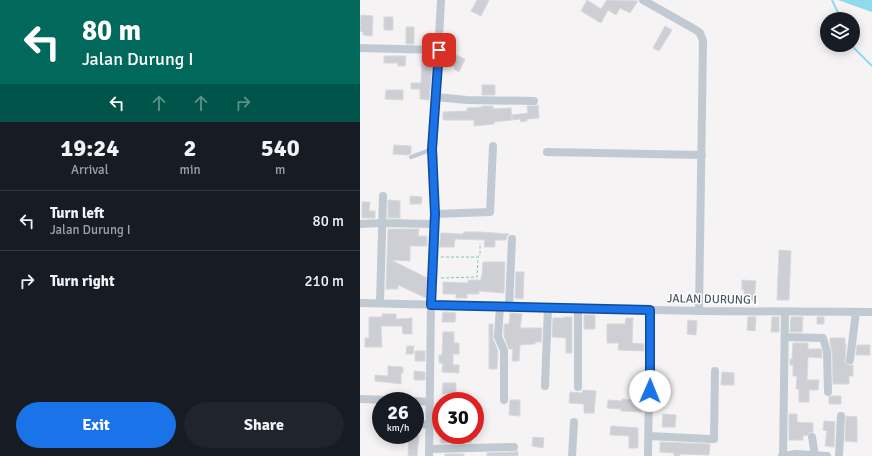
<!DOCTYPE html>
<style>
:root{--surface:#171b24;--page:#20242c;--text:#f1f3f6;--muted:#9ea1a6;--line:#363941;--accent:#1a73e8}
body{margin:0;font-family:Signika,sans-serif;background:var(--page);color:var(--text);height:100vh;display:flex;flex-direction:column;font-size:15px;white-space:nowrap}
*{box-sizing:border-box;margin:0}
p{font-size:13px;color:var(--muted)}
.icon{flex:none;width:22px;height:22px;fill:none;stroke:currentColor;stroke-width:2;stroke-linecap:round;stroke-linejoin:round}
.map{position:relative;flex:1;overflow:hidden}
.side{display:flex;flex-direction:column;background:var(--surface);width:360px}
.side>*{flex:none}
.hud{background:#00695c;color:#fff;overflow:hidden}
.tools{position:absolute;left:460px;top:12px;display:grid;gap:8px}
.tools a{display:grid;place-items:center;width:40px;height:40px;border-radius:50%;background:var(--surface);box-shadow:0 2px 10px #0003;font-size:20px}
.speed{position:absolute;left:12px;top:392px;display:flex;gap:8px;font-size:20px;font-weight:700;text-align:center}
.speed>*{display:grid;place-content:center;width:52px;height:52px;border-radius:50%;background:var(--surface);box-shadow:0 2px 10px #0003;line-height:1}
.speed small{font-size:10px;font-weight:400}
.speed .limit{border:6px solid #d22;background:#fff;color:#111}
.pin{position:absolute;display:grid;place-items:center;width:34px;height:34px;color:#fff;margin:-17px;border-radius:8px;box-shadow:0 2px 6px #0006}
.me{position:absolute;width:44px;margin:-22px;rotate:1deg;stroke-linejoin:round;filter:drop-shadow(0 0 3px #0008)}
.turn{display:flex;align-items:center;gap:14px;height:84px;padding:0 16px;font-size:18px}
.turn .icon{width:52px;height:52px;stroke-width:2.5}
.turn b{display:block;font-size:28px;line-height:34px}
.lanes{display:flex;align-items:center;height:38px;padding:0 16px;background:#0003;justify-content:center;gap:20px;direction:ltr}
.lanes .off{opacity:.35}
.eta{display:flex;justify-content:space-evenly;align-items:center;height:68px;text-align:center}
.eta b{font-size:24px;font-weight:700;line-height:28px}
.cta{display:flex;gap:8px;margin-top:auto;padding:8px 16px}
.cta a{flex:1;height:46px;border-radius:24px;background:var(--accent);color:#fff;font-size:16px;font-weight:700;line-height:46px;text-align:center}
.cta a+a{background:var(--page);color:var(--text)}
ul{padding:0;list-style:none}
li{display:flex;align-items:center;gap:12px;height:60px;padding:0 16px;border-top:1px solid var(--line)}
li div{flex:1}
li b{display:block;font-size:15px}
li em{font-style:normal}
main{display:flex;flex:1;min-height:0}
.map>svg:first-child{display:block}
.water{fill:#90daee}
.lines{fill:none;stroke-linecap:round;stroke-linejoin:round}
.stream{stroke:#90daee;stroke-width:2}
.building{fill:#cdcfd5;stroke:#d7d9de}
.path{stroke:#7ad0a6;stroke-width:1;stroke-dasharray:3 2;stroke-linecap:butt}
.service{stroke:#c1cad2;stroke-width:4}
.minor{stroke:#c1cad2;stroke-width:8}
.route-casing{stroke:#114b97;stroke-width:10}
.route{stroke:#1a73e8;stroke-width:7}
.labels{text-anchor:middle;stroke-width:3;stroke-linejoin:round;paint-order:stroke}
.street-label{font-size:12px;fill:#4a5661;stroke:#fff}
</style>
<main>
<section class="side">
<div class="hud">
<div class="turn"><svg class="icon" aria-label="left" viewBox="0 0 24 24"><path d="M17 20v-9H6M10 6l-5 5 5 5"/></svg><div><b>80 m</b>Jalan Durung I</div></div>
<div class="lanes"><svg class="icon" aria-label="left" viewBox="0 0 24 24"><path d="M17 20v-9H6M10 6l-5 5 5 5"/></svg><svg class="icon off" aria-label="ahead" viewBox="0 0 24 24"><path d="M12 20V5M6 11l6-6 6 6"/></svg><svg class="icon off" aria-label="ahead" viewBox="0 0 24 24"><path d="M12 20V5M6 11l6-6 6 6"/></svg><svg class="icon off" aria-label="right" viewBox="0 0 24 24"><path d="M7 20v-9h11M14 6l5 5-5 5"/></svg></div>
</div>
<div class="eta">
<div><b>19:24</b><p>Arrival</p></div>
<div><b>2</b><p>min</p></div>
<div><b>540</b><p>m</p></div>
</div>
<ul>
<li><svg class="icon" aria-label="left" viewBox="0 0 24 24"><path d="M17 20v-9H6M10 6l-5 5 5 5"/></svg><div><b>Turn left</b><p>Jalan Durung I</p></div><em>80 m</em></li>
<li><svg class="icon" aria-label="right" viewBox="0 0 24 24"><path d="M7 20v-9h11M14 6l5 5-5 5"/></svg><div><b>Turn right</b></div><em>210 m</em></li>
</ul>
<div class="cta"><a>Exit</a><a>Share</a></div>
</section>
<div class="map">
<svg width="512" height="456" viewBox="0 0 512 456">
<rect width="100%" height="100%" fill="#f5f3f3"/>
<path class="water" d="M 478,0 L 512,0 L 512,12 Z"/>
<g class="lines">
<path class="stream" d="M 472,0 L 481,19
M 491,45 L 512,66"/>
</g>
<path class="building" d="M 117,0 L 129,0 L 121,16 L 111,11 Z
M 227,0 L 241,9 L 247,0 L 278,1 L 270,13 L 260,8 L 256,15 L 248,10 L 241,23 L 221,11 Z
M 1,15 L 13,16 L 12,36 L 3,35 L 3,32 L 0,31 Z
M 24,17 L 33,17 L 33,30 L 24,30 Z
M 305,26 L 312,30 L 299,51 L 293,48 Z
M 46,27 L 54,27 L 54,44 L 46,44 Z
M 65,35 L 74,36 L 73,44 L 66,44 L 66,42 L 65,42 Z
M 88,52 L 105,59 L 99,72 L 94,69 L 95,67 L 84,62 Z
M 62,55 L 73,55 L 69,100 L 60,99 L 60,89 L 51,89 L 51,83 L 61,83 Z
M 24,56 L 46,56 L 45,66 L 38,66 L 38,63 L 24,63 Z
M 122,85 L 135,85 L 135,95 L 122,95 Z
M 26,90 L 43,90 L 43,100 L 25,99 Z
M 178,105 L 179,118 L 167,119 L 167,121 L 161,122 L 160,119 L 152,120 L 152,115 L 168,113 L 167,106 L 174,106 Z
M 122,106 L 133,106 L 133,109 L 151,108 L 152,120 L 134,122 L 134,124 L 114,126 L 114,120 L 83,120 L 83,112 L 107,111 L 107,108 L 122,107 Z
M 34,145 L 51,146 L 51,153 L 48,155 L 33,154 Z
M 50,196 L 62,197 L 61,204 L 50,204 Z
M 28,200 L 40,201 L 40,218 L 28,218 Z
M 2,202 L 10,202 L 9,211 L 15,211 L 15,218 L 2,218 Z
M 28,229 L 59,229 L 58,236 L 67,236 L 67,246 L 50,246 L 50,261 L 31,260 L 67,278 L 66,298 L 38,285 L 38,289 L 26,289 Z
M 104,232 L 120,232 L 149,234 L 147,236 L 146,240 L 135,240 L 135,247 L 124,247 L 125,240 L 95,239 L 94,247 L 79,247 L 81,233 L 103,234 Z
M 419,250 L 431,251 L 429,300 L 417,300 Z
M 123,262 L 145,262 L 144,293 L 119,291 L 119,294 L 107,294 L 107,298 L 96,298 L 96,294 L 83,294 L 83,282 L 108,283 L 108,280 L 121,280 L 121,276 L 122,276 Z
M 156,272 L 164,272 L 163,299 L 155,298 Z
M 382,280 L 396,281 L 394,301 L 384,301 L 384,290 L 382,290 Z
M 83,312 L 96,313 L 95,322 L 82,322 Z
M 150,313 L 162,314 L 160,328 L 182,328 L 181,342 L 175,342 L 175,344 L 160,345 L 159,361 L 152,361 L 153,349 L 149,349 L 144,336 L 144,324 L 149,324 Z
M 22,314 L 36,314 L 36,319 L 52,318 L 52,334 L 43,334 L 42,326 L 21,326 L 22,347 L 5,347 L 5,338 L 9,338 L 9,317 L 22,317 Z
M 224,315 L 235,315 L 235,329 L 224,329 Z
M 204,317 L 212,317 L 212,353 L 206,353 L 206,338 L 192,337 L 193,318 L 204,318 Z
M 388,317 L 396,317 L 395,331 L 387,330 Z
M 412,317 L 419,317 L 419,332 L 411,332 Z
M 431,317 L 443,317 L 442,332 L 430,332 Z
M 457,317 L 464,317 L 464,324 L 457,324 Z
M 266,318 L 273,318 L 272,343 L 284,344 L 284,351 L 258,350 L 259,343 L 247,343 L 247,324 L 265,324 Z
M 328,320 L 337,321 L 336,335 L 327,334 Z
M 129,324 L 133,324 L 133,339 L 138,351 L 137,369 L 129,369 Z
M 83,332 L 94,332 L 94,343 L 99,343 L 99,354 L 93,354 L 93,365 L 99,365 L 99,373 L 82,372 L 83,363 L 79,363 L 79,355 L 82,355 Z
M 470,338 L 485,338 L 485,344 L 486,344 L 485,362 L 489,365 L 493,365 L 493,376 L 489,376 L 489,384 L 473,384 L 472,352 L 470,342 Z
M 433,343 L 448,343 L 448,349 L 461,349 L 462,353 L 462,358 L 448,357 L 447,380 L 459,380 L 458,390 L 449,390 L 449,402 L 439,402 L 439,389 L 436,389 L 437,376 L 433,376 L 433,365 L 430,365 L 430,359 L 432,359 Z
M 497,345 L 510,345 L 510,355 L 496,355 Z
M 47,346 L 54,346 L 53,354 L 46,354 Z
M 55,351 L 65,351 L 65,361 L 55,361 Z
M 28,366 L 43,367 L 43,373 L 41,373 L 41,384 L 15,381 L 15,375 L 28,376 Z
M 54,371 L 65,372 L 65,380 L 54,380 Z
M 362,372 L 374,373 L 374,385 L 361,385 Z
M 83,383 L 96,383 L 96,394 L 82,394 Z
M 223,390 L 236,391 L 234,413 L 224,413 L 224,404 L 209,403 L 210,392 L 222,393 Z
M 472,396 L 481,396 L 481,404 L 469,404 L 469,397 Z
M 262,399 L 283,400 L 283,412 L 261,411 L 261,409 L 247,408 L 248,400 L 262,401 Z
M 150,400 L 160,400 L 160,416 L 149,415 Z
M 15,411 L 21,411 L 21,420 L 14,420 Z
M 303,414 L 316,415 L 315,427 L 302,427 Z
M 429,414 L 437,414 L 437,422 L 453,423 L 453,432 L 449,433 L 447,436 L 443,435 L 443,440 L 429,440 Z
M 486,416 L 497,417 L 497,442 L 485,441 Z
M 464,421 L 475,422 L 474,447 L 465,446 L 467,431 L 463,430 Z
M 251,426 L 278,428 L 278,448 L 269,448 L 269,436 L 250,435 Z
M 49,435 L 59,435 L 57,456 L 48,456 Z
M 102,436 L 112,437 L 111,443 L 81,443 L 81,438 L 102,438 Z
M 173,437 L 184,438 L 183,448 L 172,446 Z
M 300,442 L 350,444 L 349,455 L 320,454 L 320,456 L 314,456 L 314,453 L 300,452 Z
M 158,451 L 158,456 L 127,456 L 127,453 L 154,452 Z
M 85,454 L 104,454 L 104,456 L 85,456 Z"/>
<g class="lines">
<path class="path" d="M 81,257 L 117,257
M 81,278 L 117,277 L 118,257 L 120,254 L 120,243"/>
<path class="service" d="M 51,157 L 73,149"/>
<path class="minor" d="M 283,0 L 336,30 L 340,33 L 343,41 L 339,311
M 0,48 L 79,50
M 76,97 L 107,100 L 174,101
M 187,152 L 342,155
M 75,214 L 130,212 L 133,146
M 0,224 L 22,223 L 73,224
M 0,303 L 339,311 L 512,312
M 20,303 L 23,196
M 140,306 L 138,337 L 144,350 L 144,400
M 149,307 L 152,239
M 425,337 L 463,338 L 467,352 L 468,392
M 490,360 L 496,312
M 185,386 L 188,307
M 218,387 L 218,308
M 0,399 L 52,401
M 55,401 L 70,402
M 55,422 L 70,426
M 289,436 L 350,439 L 354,439 L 355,371
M 452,437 L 455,456
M 70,449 L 154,447
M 69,456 L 71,305 L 75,214 L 73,149 L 81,0
M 212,456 L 214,422
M 288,456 L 290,310
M 422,456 L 436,454 L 467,456
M 423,456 L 425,312
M 479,456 L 481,416"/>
</g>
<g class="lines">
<defs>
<path id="route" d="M 79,50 L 72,149 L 75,214 L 71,305 L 290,310 L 290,391"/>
</defs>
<use href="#route" class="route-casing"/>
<use href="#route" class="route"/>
</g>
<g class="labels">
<g class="street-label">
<text transform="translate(352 299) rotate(1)" y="4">JALAN DURUNG I</text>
</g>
</g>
</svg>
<div class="tools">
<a><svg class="icon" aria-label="layers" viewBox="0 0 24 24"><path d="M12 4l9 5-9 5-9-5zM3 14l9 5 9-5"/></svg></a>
</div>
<div class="speed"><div>26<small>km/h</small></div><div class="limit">30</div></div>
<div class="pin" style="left:79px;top:50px;background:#d93025"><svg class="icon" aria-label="arrive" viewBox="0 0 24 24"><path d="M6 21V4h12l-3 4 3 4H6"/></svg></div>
<svg class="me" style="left:290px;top:391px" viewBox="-20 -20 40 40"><circle r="19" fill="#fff"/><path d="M0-13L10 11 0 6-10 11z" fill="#1a73e8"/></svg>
</div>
</main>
